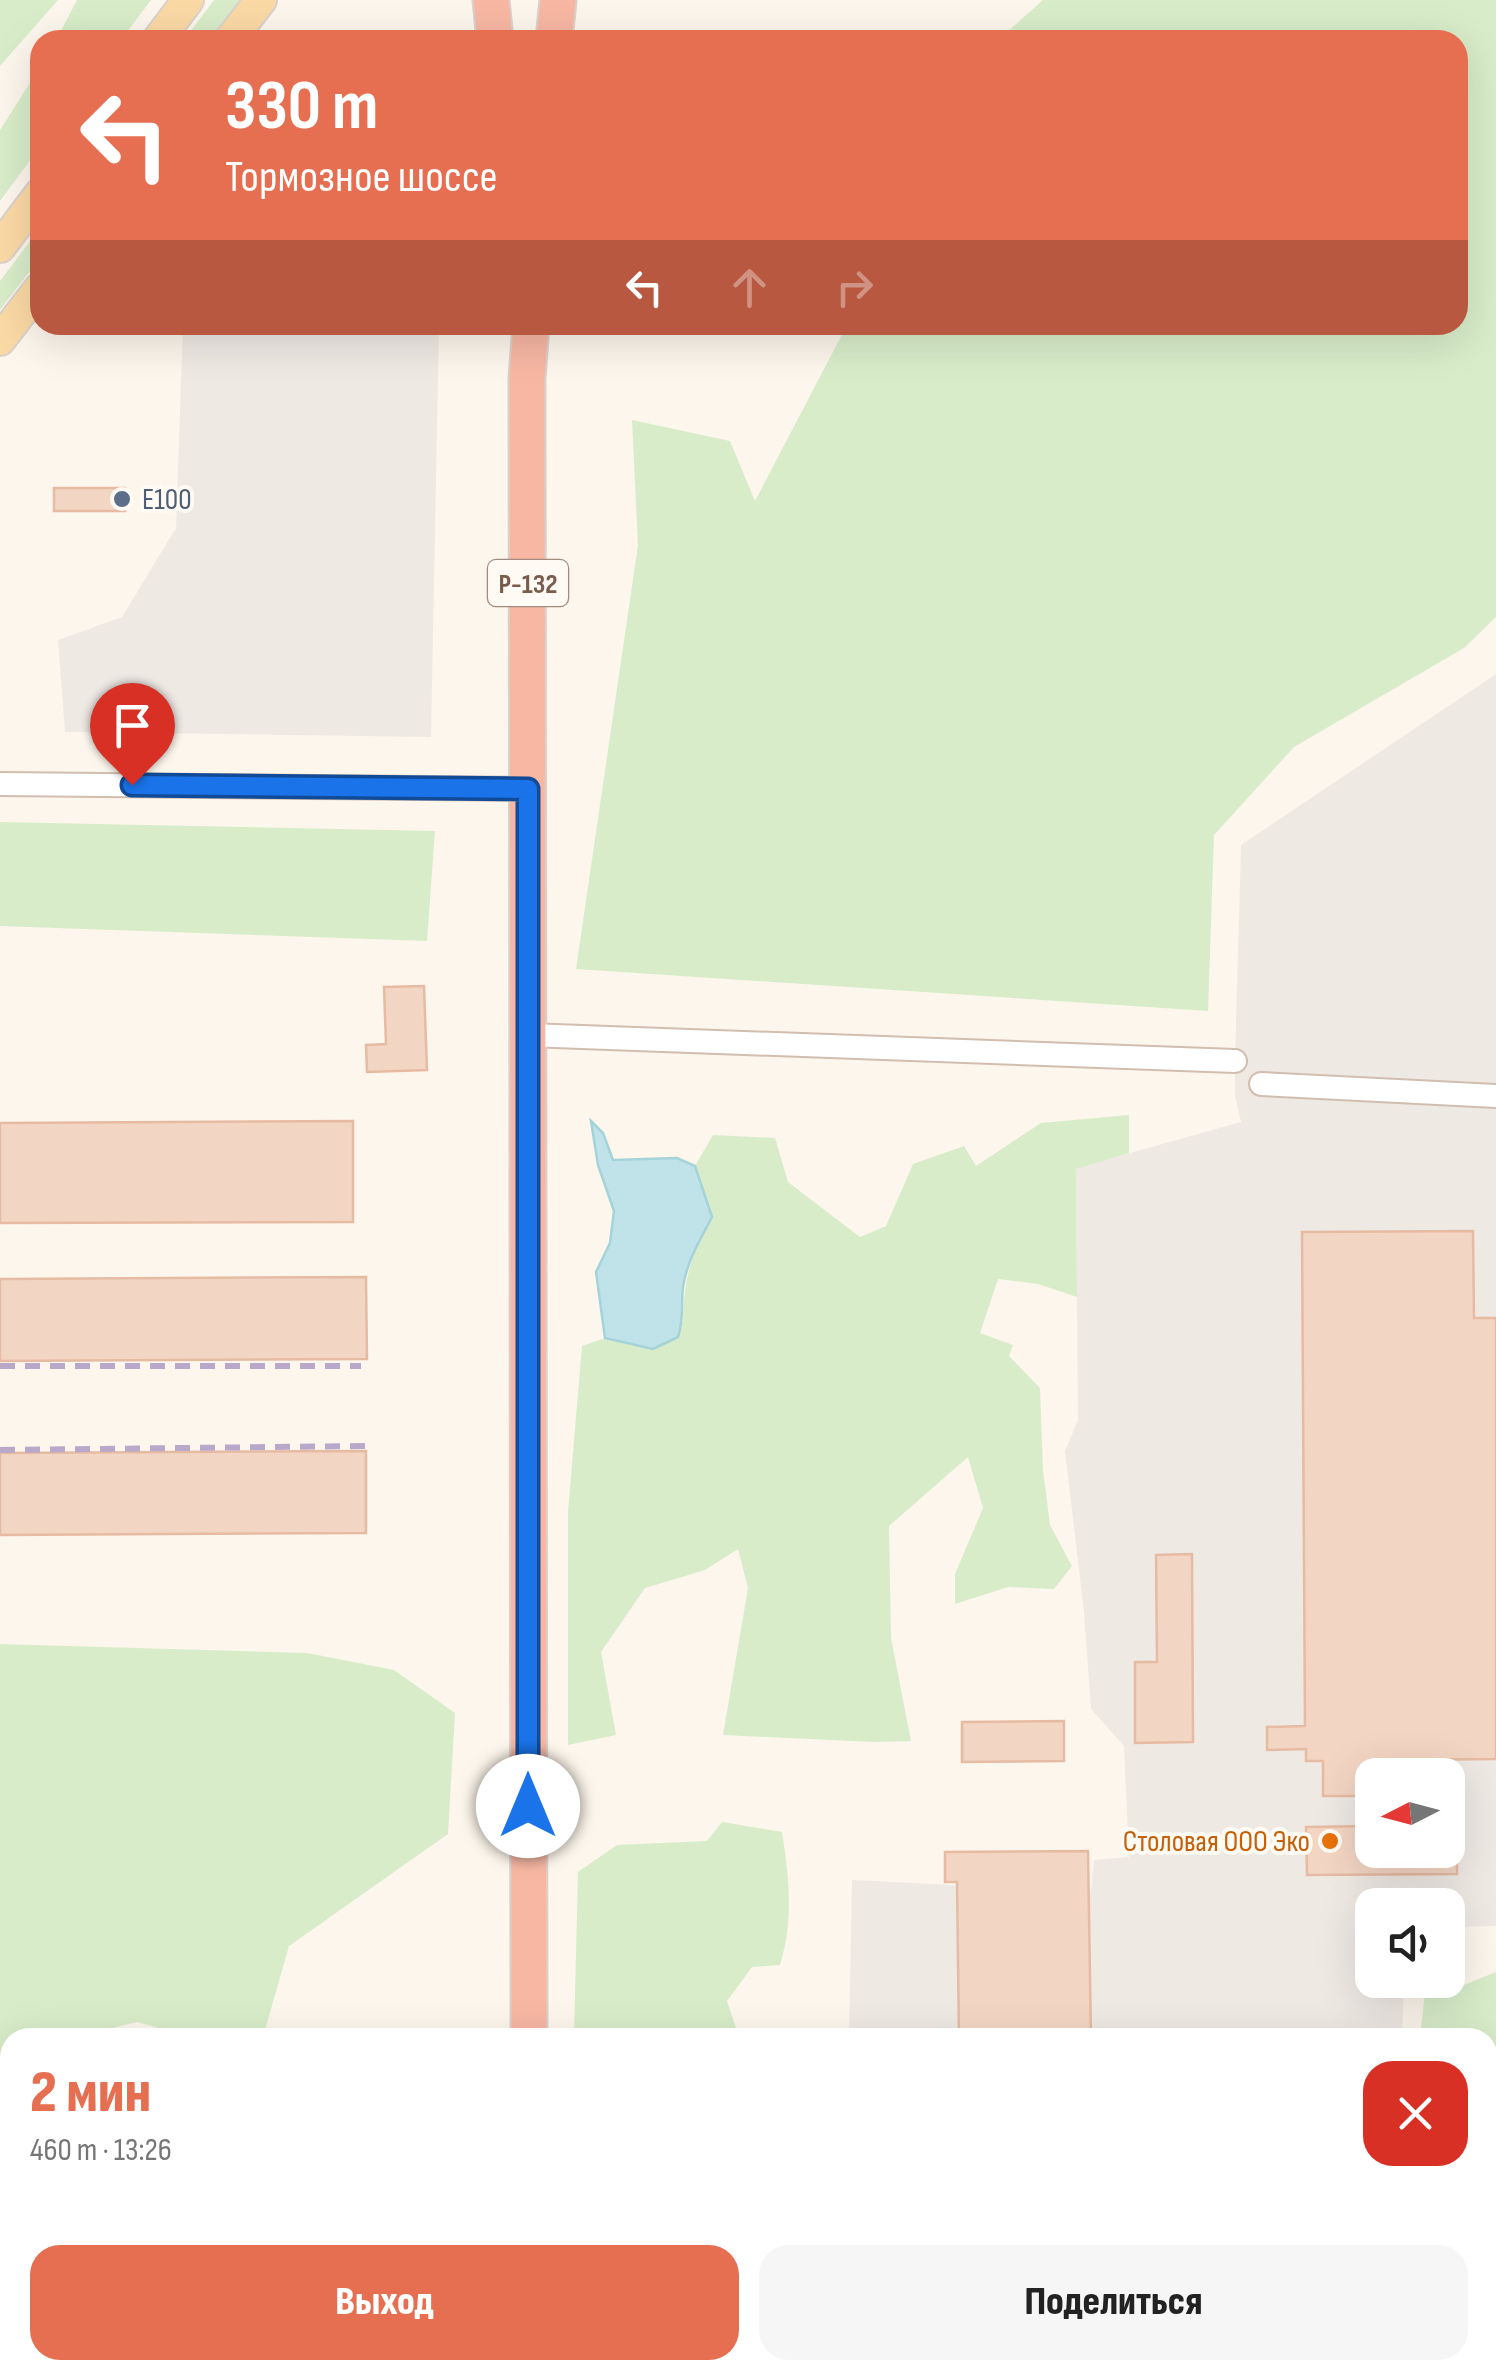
<!DOCTYPE html>
<html lang="ru">
<meta charset="utf-8">
<style>
:root{--surface:#fff;--page:#f6f6f6;--text:#222;--muted:#767676;--accent:#e76f51}
body{margin:0;font-family:"Sofia Sans Condensed",sans-serif;background:var(--page);color:var(--text);height:100vh;display:flex;flex-direction:column;font-size:38px;white-space:nowrap}
*{box-sizing:border-box;margin:0}
p{font-size:32px;color:var(--muted)}
.icon{flex:none;width:55px;height:55px;fill:none;stroke:currentColor;stroke-width:2;stroke-linecap:round;stroke-linejoin:round}
.map{position:relative;flex:1;overflow:hidden}
.panel{position:absolute;left:0px;top:2028px;width:1498px;height:352px;display:flex;flex-direction:column;background:var(--surface);border-radius:30px 30px 0 0;box-shadow:0 10px 40px #0002}
.panel>*{flex:none}
.banner{position:absolute;left:30px;top:30px;width:1438px;height:305px;border-radius:30px;box-shadow:0 10px 40px #0002;background:#e76f51;color:#fff;overflow:hidden}
.needle{width:65px;rotate:264deg}
.buttons{position:absolute;left:1355px;top:1758px;display:grid;gap:20px}
.buttons a{display:grid;place-items:center;width:110px;height:110px;border-radius:20px;background:var(--surface);box-shadow:0 10px 40px #0002;font-size:50px}
.pin{position:absolute;display:grid;place-items:center;width:85px;height:85px;color:#fff;margin:-102px -42px;border-radius:50% 50% 50% 0;rotate:-45deg;box-shadow:0 0 10px #0007}
.pin .icon{rotate:45deg}
.me{position:absolute;width:110px;margin:-55px;rotate:0deg;stroke-linejoin:round;filter:drop-shadow(0 0 8px #0008)}
.turn{display:flex;align-items:center;gap:35px;height:210px;padding:0 30px;font-size:45px}
.turn .icon{width:130px;height:130px;stroke-width:2.5}
.turn b{display:block;font-size:70px;line-height:85px}
.lanes{display:flex;align-items:center;height:95px;padding:0 30px;background:#0003;justify-content:center;gap:50px;direction:ltr}
.lanes .off{opacity:.35}
.round{display:grid;place-items:center;flex:none;width:105px;height:105px;border-radius:30px;background:var(--page)}
.summary{display:flex;align-items:center;justify-content:space-between;height:170px;padding:0 30px}
h1{font-size:60px;font-weight:800;line-height:75px;color:var(--accent)}
.cta{display:flex;gap:20px;margin-top:auto;padding:20px 30px}
.cta a{flex:1;height:115px;border-radius:30px;background:var(--accent);color:#fff;font-size:40px;font-weight:800;line-height:115px;text-align:center}
.cta a+a{background:var(--page);color:var(--text)}
.map>svg:first-child{display:block}
.residential{fill:#f5e8da}
.industrial{fill:#efe9e4;fill-rule:evenodd}
.green{fill:#d8ecc9}
.water{fill:#bfe3e8;stroke:#a5d3da;stroke-width:2.5}
.building{fill:#f3d5c3;stroke:#e6bba3;stroke-width:2.5}
.lines{fill:none;stroke-linecap:round;stroke-linejoin:round}
.minor-casing{stroke:#d1beb0;stroke-width:26}
.major-casing{stroke:#dad1cd;stroke-width:34}
.highway-casing{stroke:#dad1cd;stroke-width:39}
.minor{stroke:#fff;stroke-width:22}
.major{stroke:#fbd9a5;stroke-width:30}
.highway{stroke:#f7b7a3;stroke-width:35}
.rail{stroke:#b9a8c9;stroke-width:6;stroke-dasharray:15 10;stroke-linecap:butt}
.route-casing{stroke:#114b97;stroke-width:25}
.route{stroke:#1a73e8;stroke-width:18}
.service-dot{fill:#5c6f8a;stroke:#fffaf3;stroke-width:4}
.food-dot{fill:#e8710a;stroke:#fffaf3;stroke-width:4}
.labels{text-anchor:middle;stroke-width:8;stroke-linejoin:round;paint-order:stroke}
.shield{fill:#fffaf3;stroke:#a28b7f;stroke-width:2.5}
.shield-label{font-size:28px;font-weight:bold;fill:#7a5c4d}
.service-label{font-size:30px;fill:#4e5e75;stroke:#fffaf3;text-anchor:start}
.food-label{font-size:30px;fill:#c56008;stroke:#fffaf3;text-anchor:end}
</style>
<div class="map">
<svg width="1496" height="2379" viewBox="0 0 1496 2379">
<rect width="100%" height="100%" fill="#fdf6ec"/>
<path class="residential" d="M 244,2370 L 514,2370 L 514,2379 L 237,2379 Z"/>
<path class="industrial" d="M 183,325 L 439,325 L 431,737 L 65,732 L 58,640 L 122,617 L 176,528 Z
M 1496,674 L 1496,1926 L 1448,1927 L 1448,1905 L 1372,1905 L 1372,1980 L 1404,1980 L 1402,2037 L 849,2038 L 852,1880 L 1091,1892 L 1094,1860 L 1129,1857 L 1124,1746 L 1091,1709 L 1084,1612 L 1065,1451 L 1078,1420 L 1076,1168 L 1241,1122 L 1235,1096 L 1235,1061 L 1241,845 ZM 1372,1775 L 1448,1775 L 1448,1850 L 1372,1850 Z
M 1206,2370 L 1392,2370 L 1392,2379 L 1206,2379 Z"/>
<path class="green" d="M 0,0 L 58,0 L 0,66 Z
M 77,0 L 151,0 L 121,40 L 56,40 Z
M 214,0 L 241,0 L 210,40 L 184,40 Z
M 1043,0 L 1496,0 L 1496,617 L 1464,648 L 1294,747 L 1214,835 L 1208,1011 L 576,969 L 638,545 L 632,420 L 730,441 L 755,501 L 847,325 L 1458,325 L 1458,40 L 998,40 Z
M 40,67 L 40,147 L 0,201 L 0,130 Z
M 40,228 L 40,258 L 0,310 L 0,281 Z
M 0,822 L 435,831 L 427,941 L 0,926 Z
M 1129,1115 L 1129,1153 L 1076,1169 L 1077,1297 L 1038,1284 L 998,1279 L 980,1333 L 1013,1345 L 1009,1356 L 1040,1388 L 1043,1470 L 1050,1525 L 1072,1566 L 1054,1589 L 1008,1587 L 955,1604 L 955,1574 L 983,1508 L 968,1457 L 889,1526 L 891,1638 L 911,1741 L 874,1742 L 723,1735 L 748,1588 L 738,1549 L 705,1570 L 645,1588 L 601,1652 L 616,1735 L 568,1745 L 568,1512 L 582,1346 L 605,1338 L 653,1349 L 683,1321 C 684,1277 691,1255 712,1217 L 695,1166 L 713,1135 L 775,1138 L 788,1182 L 860,1237 L 886,1226 L 913,1164 L 964,1146 L 976,1166 L 1041,1123 Z
M 0,1644 L 307,1653 L 394,1670 L 455,1713 L 448,1834 L 289,1946 L 263,2037 L 192,2037 L 137,2022 L 76,2037 L 10,2038 L 10,2054 L 0,2056 Z
M 722,1822 L 782,1832 C 789,1877 794,1920 780,1965 L 752,1967 L 727,2001 L 739,2037 L 574,2037 L 578,1872 L 617,1845 L 707,1841 Z
M 1496,1972 L 1496,2057 L 1488,2054 L 1488,2038 L 1420,2037 L 1425,1993 L 1459,1987 Z
M 655,2370 L 837,2370 L 837,2379 L 656,2379 Z
M 867,2370 L 1194,2370 L 1194,2379 L 866,2379 Z"/>
<path class="water" d="M 591,1121 L 603,1133 L 613,1160 L 677,1158 L 695,1166 L 712,1217 C 700,1240 687,1261 683,1287 C 681,1305 684,1319 678,1337 L 653,1349 L 605,1338 L 596,1272 L 610,1243 L 614,1211 L 598,1165 Z
M 1496,2231 L 1496,2334 C 1487,2303 1479,2259 1496,2231 Z"/>
<path class="building" d="M 54,488 L 125,488 L 125,511 L 54,511 Z
M 424,986 L 427,1070 L 367,1072 L 366,1045 L 386,1044 L 384,987 Z
M 353,1121 L 353,1222 L 0,1223 L 0,1123 Z
M 1473,1231 L 1474,1318 L 1496,1318 L 1496,1759 L 1399,1760 L 1399,1775 L 1372,1775 L 1372,1796 L 1323,1796 L 1323,1761 L 1306,1761 L 1306,1749 L 1267,1750 L 1267,1727 L 1305,1726 L 1302,1232 Z
M 366,1277 L 367,1359 L 0,1361 L 0,1279 Z
M 366,1451 L 366,1533 L 0,1535 L 0,1453 Z
M 1192,1554 L 1193,1742 L 1135,1743 L 1135,1662 L 1157,1662 L 1156,1555 Z
M 1064,1721 L 1064,1761 L 962,1762 L 962,1722 Z
M 1372,1826 L 1372,1850 L 1457,1850 L 1457,1874 L 1307,1875 L 1306,1827 Z
M 1088,1851 L 1091,2038 L 959,2038 L 957,1882 L 945,1882 L 945,1852 Z"/>
<g class="lines">
<defs>
<path id="minor" d="M 0,784 L 529,789
M 528,1035 L 1235,1061
M 1261,1084 L 1496,1096
M 0,2234 L 10,2237"/>
<path id="major" d="M 158,40 L 188,0
M 230,40 L 261,0
M 0,247 L 40,194
M 0,340 L 40,288"/>
<path id="highway" d="M 491,0 L 495,40
M 554,40 L 558,0
M 529,2038 L 527,378 L 531,325
M 530,2370 L 530,2379"/>
</defs>
<use href="#minor" class="minor-casing"/>
<use href="#major" class="major-casing"/>
<use href="#highway" class="highway-casing"/>
<use href="#minor" class="minor"/>
<use href="#major" class="major"/>
<use href="#highway" class="highway"/>
<path class="rail" d="M 0,1366 L 361,1366
M 0,1450 L 367,1446"/>
</g>
<g class="lines">
<defs>
<path id="route" d="M 132,785 L 528,789 L 528,1806"/>
</defs>
<use href="#route" class="route-casing"/>
<use href="#route" class="route"/>
</g>
<circle class="service-dot" cx="122" cy="499" r="10"/>
<circle class="food-dot" cx="1330" cy="1841" r="10"/>
<g class="labels">
<rect class="shield" x="488" y="560" width="80" height="46" rx="8"/>
<g class="shield-label">
<text x="528" y="593">Р-132</text>
</g>
<g class="service-label">
<text x="142" y="509">E100</text>
</g>
<g class="food-label">
<text x="1310" y="1851">Столовая ООО Эко</text>
</g>
</g>
</svg>
<div class="buttons">
<a><svg class="needle" viewBox="-14 -14 28 28"><path d="M0-13l5 13h-10z" fill="#e53935"/><path d="M0 13l5-13h-10z" fill="#767676"/></svg></a>
<a><svg class="icon" aria-label="sound" viewBox="0 0 24 24"><path d="M4 9h4l5-4v14l-5-4H4zM17 9q2 3 0 6"/></svg></a>
</div>
<div class="pin" style="left:132px;top:785px;background:#d93025"><svg class="icon" aria-label="arrive" viewBox="0 0 24 24"><path d="M6 21V4h12l-3 4 3 4H6"/></svg></div>
<svg class="me" style="left:528px;top:1806px" viewBox="-20 -20 40 40"><circle r="19" fill="#fff"/><path d="M0-13L10 11 0 6-10 11z" fill="#1a73e8"/></svg>
<div class="banner">
<div class="turn"><svg class="icon" aria-label="left" viewBox="0 0 24 24"><path d="M17 20v-9H6M10 6l-5 5 5 5"/></svg><div><b>330 m</b>Тормозное шоссе</div></div>
<div class="lanes"><svg class="icon" aria-label="left" viewBox="0 0 24 24"><path d="M17 20v-9H6M10 6l-5 5 5 5"/></svg><svg class="icon off" aria-label="ahead" viewBox="0 0 24 24"><path d="M12 20V5M6 11l6-6 6 6"/></svg><svg class="icon off" aria-label="right" viewBox="0 0 24 24"><path d="M7 20v-9h11M14 6l5 5-5 5"/></svg></div>
</div>
<section class="panel">
<div class="summary"><div><h1>2 мин</h1><p>460 m · 13:26</p></div><a class="round" style="background:#d93025;color:#fff"><svg class="icon" aria-label="close" viewBox="0 0 24 24"><path d="M6 6l12 12M18 6L6 18"/></svg></a></div>
<div class="cta"><a>Выход</a><a>Поделиться</a></div>
</section>
</div>
